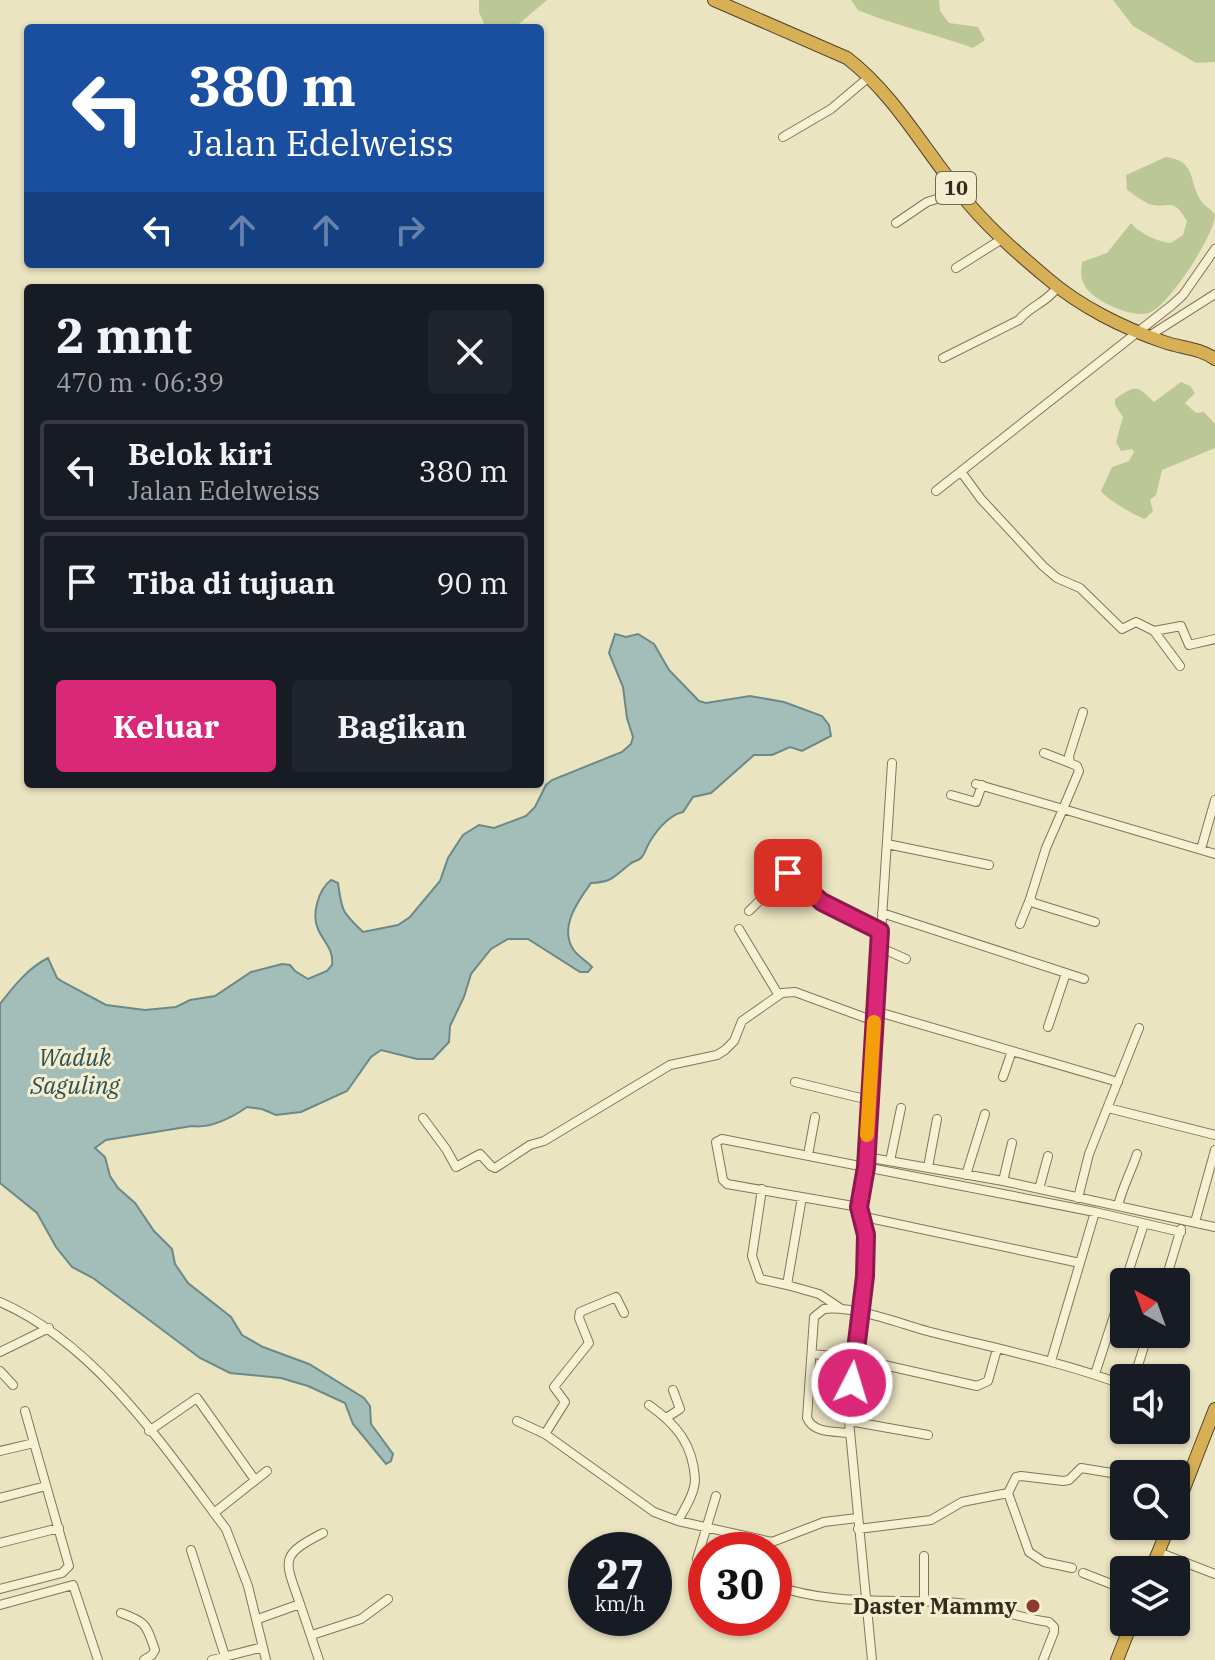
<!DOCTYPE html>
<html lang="id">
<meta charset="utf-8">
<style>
:root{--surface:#171b24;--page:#20242c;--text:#f1f3f6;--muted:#9ea1a6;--line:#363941;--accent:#db2777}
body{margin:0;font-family:"IBM Plex Serif",serif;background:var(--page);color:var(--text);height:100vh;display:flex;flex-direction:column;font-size:30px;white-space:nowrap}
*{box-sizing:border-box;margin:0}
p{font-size:26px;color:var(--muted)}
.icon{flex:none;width:44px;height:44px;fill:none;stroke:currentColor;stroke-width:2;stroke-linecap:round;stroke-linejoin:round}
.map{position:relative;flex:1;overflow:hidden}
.side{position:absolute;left:24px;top:284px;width:520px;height:504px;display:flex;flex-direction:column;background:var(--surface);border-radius:8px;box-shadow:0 2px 6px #0004}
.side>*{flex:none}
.guide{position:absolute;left:24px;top:24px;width:520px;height:244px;border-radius:8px;box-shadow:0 2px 6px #0004;background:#1a4fa0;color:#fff;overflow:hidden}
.needle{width:52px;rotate:319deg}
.controls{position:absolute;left:1110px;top:1268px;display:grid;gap:16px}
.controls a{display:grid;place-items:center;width:80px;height:80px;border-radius:8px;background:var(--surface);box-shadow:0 2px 6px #0004;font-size:40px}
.speed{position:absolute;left:568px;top:1532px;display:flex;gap:16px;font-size:40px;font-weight:700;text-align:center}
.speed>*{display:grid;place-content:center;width:104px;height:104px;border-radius:50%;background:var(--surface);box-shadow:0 2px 6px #0004;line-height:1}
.speed small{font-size:20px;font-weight:400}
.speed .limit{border:12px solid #d22;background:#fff;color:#111}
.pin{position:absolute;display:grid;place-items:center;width:68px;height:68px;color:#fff;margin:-34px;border-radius:16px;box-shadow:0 4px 12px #0006}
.me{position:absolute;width:88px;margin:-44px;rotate:5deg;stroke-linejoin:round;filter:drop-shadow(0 0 6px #0008)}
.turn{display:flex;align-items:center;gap:28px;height:168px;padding:0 32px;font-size:36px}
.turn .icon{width:104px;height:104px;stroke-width:2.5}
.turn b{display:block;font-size:56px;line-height:68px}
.lanes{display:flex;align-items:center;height:76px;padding:0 32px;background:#0003;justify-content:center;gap:40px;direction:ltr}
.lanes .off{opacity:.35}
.round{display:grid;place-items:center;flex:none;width:84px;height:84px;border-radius:8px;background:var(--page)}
.summary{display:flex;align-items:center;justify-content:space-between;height:136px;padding:0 32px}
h1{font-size:48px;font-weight:700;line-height:60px}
.cta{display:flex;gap:16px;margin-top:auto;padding:16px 32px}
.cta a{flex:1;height:92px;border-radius:8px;background:var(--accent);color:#fff;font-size:32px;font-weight:700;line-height:92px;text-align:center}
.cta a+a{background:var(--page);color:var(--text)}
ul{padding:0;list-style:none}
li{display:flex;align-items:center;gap:24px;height:100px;margin:0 16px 12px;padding:0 16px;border:4px solid var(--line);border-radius:8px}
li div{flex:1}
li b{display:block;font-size:30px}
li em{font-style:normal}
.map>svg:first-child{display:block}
.green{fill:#bbc895}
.water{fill:#a3bdb9;stroke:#6b8a87;stroke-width:2}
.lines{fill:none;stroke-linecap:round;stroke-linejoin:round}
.minor-casing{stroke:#837559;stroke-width:10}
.highway-casing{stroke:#51432e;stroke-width:14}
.minor{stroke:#f6f1d3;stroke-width:8}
.highway{stroke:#d7b055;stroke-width:12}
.route-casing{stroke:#8e194d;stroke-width:20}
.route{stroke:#db2777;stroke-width:14}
.slow{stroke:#f59e0b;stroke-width:14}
.poi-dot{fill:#8e3a2d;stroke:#f3eed0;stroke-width:3}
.labels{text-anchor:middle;stroke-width:6;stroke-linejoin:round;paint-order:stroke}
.shield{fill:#f3eed0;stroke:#6d6653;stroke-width:2}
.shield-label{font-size:20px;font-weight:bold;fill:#332b1d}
.poi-label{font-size:22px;font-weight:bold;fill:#332b1d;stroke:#f3eed0;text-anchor:end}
.water-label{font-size:24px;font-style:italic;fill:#2d5052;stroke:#f3eed0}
</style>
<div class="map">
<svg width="1215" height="1660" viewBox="0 0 1215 1660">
<rect width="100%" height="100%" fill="#ebe4c1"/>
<path class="green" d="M 479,0 L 547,0 L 514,28 L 486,28 L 479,12 Z
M 851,0 L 939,0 L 940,11 L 949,23 L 978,27 L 985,40 L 973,48 C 935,34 896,26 858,10 Z
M 1113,0 L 1215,0 L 1215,62 L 1196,63 L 1133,26 Z
M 1166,157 C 1197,161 1188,181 1201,201 C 1205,207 1211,208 1215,215 C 1214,236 1170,303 1151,312 C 1135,320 1093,301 1085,286 C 1080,277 1081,271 1082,262 L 1107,253 L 1131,223 C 1139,233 1158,242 1171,243 L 1183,235 L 1187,221 C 1172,195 1169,210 1149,204 C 1142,201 1134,194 1127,190 L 1126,175 Z
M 1181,382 L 1190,386 L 1195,393 L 1185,403 L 1196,413 L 1204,412 L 1215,424 L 1215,448 L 1162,470 L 1156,495 L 1150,500 L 1153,511 L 1145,519 C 1136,516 1106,499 1101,491 L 1112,467 L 1129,461 L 1134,452 L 1132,449 L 1121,451 L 1116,442 L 1123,417 L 1115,405 L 1115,399 C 1137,384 1136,385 1154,402 Z"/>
<path class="water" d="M 615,634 L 626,637 L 638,634 L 654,644 L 669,670 L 699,701 L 706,703 L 750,696 L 784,702 L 822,716 L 829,725 L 831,736 L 802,751 L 790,747 L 772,755 L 754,755 L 711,793 L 693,797 L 683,812 C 668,815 654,833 647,847 C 645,851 645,854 641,858 C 638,861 633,861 630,864 C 613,877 613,882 591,883 C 578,901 559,927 573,949 C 578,957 586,960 592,967 L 588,972 L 580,972 L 528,939 L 508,939 L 491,949 L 471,974 L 464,997 L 450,1026 L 449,1042 L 433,1059 L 417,1059 L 381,1050 L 371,1057 L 347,1091 L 301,1112 L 276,1115 L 262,1109 L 247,1107 C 233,1117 210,1129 192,1126 L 106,1140 L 95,1148 L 105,1157 L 110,1176 L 118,1188 L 135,1203 L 154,1231 L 172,1249 L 175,1264 L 188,1283 L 231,1317 L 242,1335 L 263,1347 L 309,1364 L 364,1398 L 370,1406 L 371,1424 L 393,1454 L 391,1461 L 386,1464 L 353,1424 L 345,1403 L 308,1386 L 281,1378 L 230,1373 L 200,1358 L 93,1278 L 72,1267 L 56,1247 L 37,1213 L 0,1183 L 0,1004 C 13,987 28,968 48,958 L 57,978 L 63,982 L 106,1005 L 145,1010 L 176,1007 L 190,1000 L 215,996 L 251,972 L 282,964 L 290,965 L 295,971 L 308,979 L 327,971 L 332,965 C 334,949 324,943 318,929 C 311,914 319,889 331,880 L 338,883 C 342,911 341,911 363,932 L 398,925 L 410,917 L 440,881 L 448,858 L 463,835 L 479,825 L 494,828 L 526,816 L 535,807 L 546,785 L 552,780 L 622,752 L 631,744 L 633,737 L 627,718 L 623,687 L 609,653 Z"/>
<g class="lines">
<defs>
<path id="minor" d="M 783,137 L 831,109 L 869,77
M 896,223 L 927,202 L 959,192
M 956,268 L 1002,239
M 1149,336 L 1215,294
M 943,358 L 1019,320 C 1030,306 1048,302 1058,286
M 962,473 L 981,499 L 1043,566 L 1057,578 L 1080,588 L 1122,629 L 1136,622 L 1154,631 L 1180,666
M 936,491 L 1172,305 L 1183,295 L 1215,249
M 1154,631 L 1181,626 L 1189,645 L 1215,639
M 1044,753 L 1070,763
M 976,784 L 1063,809 L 1079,771 L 1077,766 L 1070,763 L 1069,756 L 1083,712
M 951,795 L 976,802 L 982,785
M 887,844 L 989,865
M 1201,849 L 1215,800
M 749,911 L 788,873 L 822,902 L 880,931
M 882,913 L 1066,973 L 1048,1027
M 1095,922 L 1034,903 L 1030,899 L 1046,848 L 1063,809 L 1215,854
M 1020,924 L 1030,899
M 739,929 L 778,994
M 879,947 L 906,959
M 1066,973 L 1084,979
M 875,1011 L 1118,1082
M 1003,1077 L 1012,1051
M 795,1082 L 869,1100
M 1108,1108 L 1215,1135
M 423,1118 L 446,1149 L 456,1167 L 480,1154 L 491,1166 L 495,1168 L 530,1145 L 544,1141 L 670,1065 L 717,1055 L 725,1050 L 734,1041 L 742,1021 L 782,993 L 795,992 L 874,1021
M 808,1155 L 815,1117
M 866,1157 L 1003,1181 L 1215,1227
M 890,1161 L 901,1108
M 928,1167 L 937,1119
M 966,1175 L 985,1114
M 1003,1181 L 1012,1143
M 762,1189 L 752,1256 L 760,1279 L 787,1285 L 802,1197
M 1039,1189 L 1048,1156
M 1078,1198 L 1089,1154 L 1139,1028
M 1118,1206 C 1122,1188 1131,1172 1137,1154
M 859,1207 L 727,1184 L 723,1180 L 716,1142 L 722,1139 L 1095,1212 L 1181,1232
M 860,1216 L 1080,1263
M 1195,1222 L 1215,1150
M 1125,1282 L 1144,1224
M 1165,1282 L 1181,1229
M 787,1285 L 819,1294 L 840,1308
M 0,1302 C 90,1341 157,1436 214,1513 L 226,1529 L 248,1586 L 266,1660
M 0,1352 L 49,1328
M 812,1354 L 853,1358 L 977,1386 L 988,1381 L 997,1349
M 1051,1361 L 1095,1212
M 0,1371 L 13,1385
M 1095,1374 L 1124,1285
M 1134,1378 L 1148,1334
M 649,1405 C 676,1424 693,1444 695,1479 C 695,1493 685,1508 678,1521
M 25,1411 L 34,1443
M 666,1418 L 680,1409 L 673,1390
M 517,1421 L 545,1434 L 654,1512 L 678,1521 L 772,1542 L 824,1522 L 857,1518
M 849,1421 L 928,1435
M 149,1431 L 197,1398 L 255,1480
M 849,1433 C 835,1431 814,1434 807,1418 L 814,1317 L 824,1309 C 852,1305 898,1323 927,1331 C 993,1348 1060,1361 1124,1385
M 545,1434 L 565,1402 L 554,1387 L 589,1343 L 579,1318 L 580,1312 L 616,1297 L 624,1313
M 0,1451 L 34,1443 L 69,1566 L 62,1573 L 0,1589
M 1008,1493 L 1016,1477 L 1021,1476 L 1063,1481 L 1069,1480 L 1081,1468 L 1124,1475
M 0,1498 L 46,1486
M 214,1513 L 267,1471
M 858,1529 L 931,1520 L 962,1502 L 1008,1493 L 1029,1552 L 1044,1562 L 1072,1568
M 0,1543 L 59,1528
M 191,1550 L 225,1656
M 1158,1552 L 1215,1574
M 697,1559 L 716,1496
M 1083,1573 L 1124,1589
M 774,1585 C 833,1607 897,1598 958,1603 C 989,1605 1017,1618 1049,1622 L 1054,1627 L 1054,1632 L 1043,1660
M 924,1601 L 924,1556
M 300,1604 C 285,1560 278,1556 323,1533
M 0,1605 L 73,1585 L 98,1660
M 121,1613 C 147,1622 146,1625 155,1650 L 152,1655 L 144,1660
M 258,1619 L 300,1604 L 319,1660
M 312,1635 L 361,1619 L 388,1599
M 212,1660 L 263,1647
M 872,1660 L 849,1421 L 853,1358 L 865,1276 L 866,1235 L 859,1207 L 866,1167 L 892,763"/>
<path id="highway" d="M 714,0 L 847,58 C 894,94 923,148 960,193 C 985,225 1016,252 1047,278 C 1079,306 1123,328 1164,342 C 1181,348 1200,348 1215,359
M 1176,1509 L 1215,1409
M 1151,1570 L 1169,1526
M 1117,1660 L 1132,1622"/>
</defs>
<use href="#minor" class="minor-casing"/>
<use href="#highway" class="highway-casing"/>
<use href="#minor" class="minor"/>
<use href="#highway" class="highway"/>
</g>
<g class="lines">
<defs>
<path id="route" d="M 788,873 L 822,902 L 880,931 L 866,1167 L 859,1207 L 866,1235 L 865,1276 L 852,1383"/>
</defs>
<use href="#route" class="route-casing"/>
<use href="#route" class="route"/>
<path class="slow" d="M 867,1135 L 874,1022"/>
</g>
<circle class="poi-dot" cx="1033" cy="1606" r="8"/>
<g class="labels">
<rect class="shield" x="936" y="172" width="40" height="32" rx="6"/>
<g class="shield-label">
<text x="956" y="195">10</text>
</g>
<g class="poi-label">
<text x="1017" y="1614">Daster Mammy</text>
</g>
<g class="water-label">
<text x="75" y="1066">Waduk<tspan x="75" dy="28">Saguling</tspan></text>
</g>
</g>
</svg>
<div class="controls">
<a><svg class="needle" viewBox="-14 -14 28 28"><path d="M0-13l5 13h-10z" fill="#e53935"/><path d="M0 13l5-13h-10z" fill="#9ea1a6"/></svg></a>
<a><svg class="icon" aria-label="sound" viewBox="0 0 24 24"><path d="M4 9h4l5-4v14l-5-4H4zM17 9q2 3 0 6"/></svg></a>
<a><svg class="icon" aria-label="search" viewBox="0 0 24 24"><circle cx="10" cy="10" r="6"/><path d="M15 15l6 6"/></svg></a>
<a><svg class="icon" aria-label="layers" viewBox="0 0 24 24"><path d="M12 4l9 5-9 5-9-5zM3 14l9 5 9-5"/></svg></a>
</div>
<div class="speed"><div>27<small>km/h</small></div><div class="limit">30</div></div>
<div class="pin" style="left:788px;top:873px;background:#d93025"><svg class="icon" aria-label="arrive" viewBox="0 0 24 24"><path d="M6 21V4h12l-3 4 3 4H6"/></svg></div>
<svg class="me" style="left:852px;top:1383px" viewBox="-20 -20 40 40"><circle r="17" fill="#db2777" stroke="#fff" stroke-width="3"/><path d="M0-11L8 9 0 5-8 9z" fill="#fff"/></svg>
<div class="guide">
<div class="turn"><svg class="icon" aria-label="left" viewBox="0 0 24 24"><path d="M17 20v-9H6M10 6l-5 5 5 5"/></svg><div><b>380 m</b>Jalan Edelweiss</div></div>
<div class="lanes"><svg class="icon" aria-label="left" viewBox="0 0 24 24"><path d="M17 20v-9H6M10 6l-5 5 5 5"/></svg><svg class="icon off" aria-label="ahead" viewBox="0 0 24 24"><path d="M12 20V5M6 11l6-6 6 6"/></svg><svg class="icon off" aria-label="ahead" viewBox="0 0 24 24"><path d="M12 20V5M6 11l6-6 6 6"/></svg><svg class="icon off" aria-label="right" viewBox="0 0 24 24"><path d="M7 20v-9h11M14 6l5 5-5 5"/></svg></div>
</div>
<section class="side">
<div class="summary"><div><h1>2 mnt</h1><p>470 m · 06:39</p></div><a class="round"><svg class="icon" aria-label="close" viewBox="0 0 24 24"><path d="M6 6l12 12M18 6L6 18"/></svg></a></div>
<ul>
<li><svg class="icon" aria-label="left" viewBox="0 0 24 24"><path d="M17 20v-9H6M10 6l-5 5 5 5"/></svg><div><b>Belok kiri</b><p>Jalan Edelweiss</p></div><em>380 m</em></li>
<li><svg class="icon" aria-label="arrive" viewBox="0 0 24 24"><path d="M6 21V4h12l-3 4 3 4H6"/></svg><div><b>Tiba di tujuan</b></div><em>90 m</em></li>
</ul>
<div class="cta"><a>Keluar</a><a>Bagikan</a></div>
</section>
</div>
